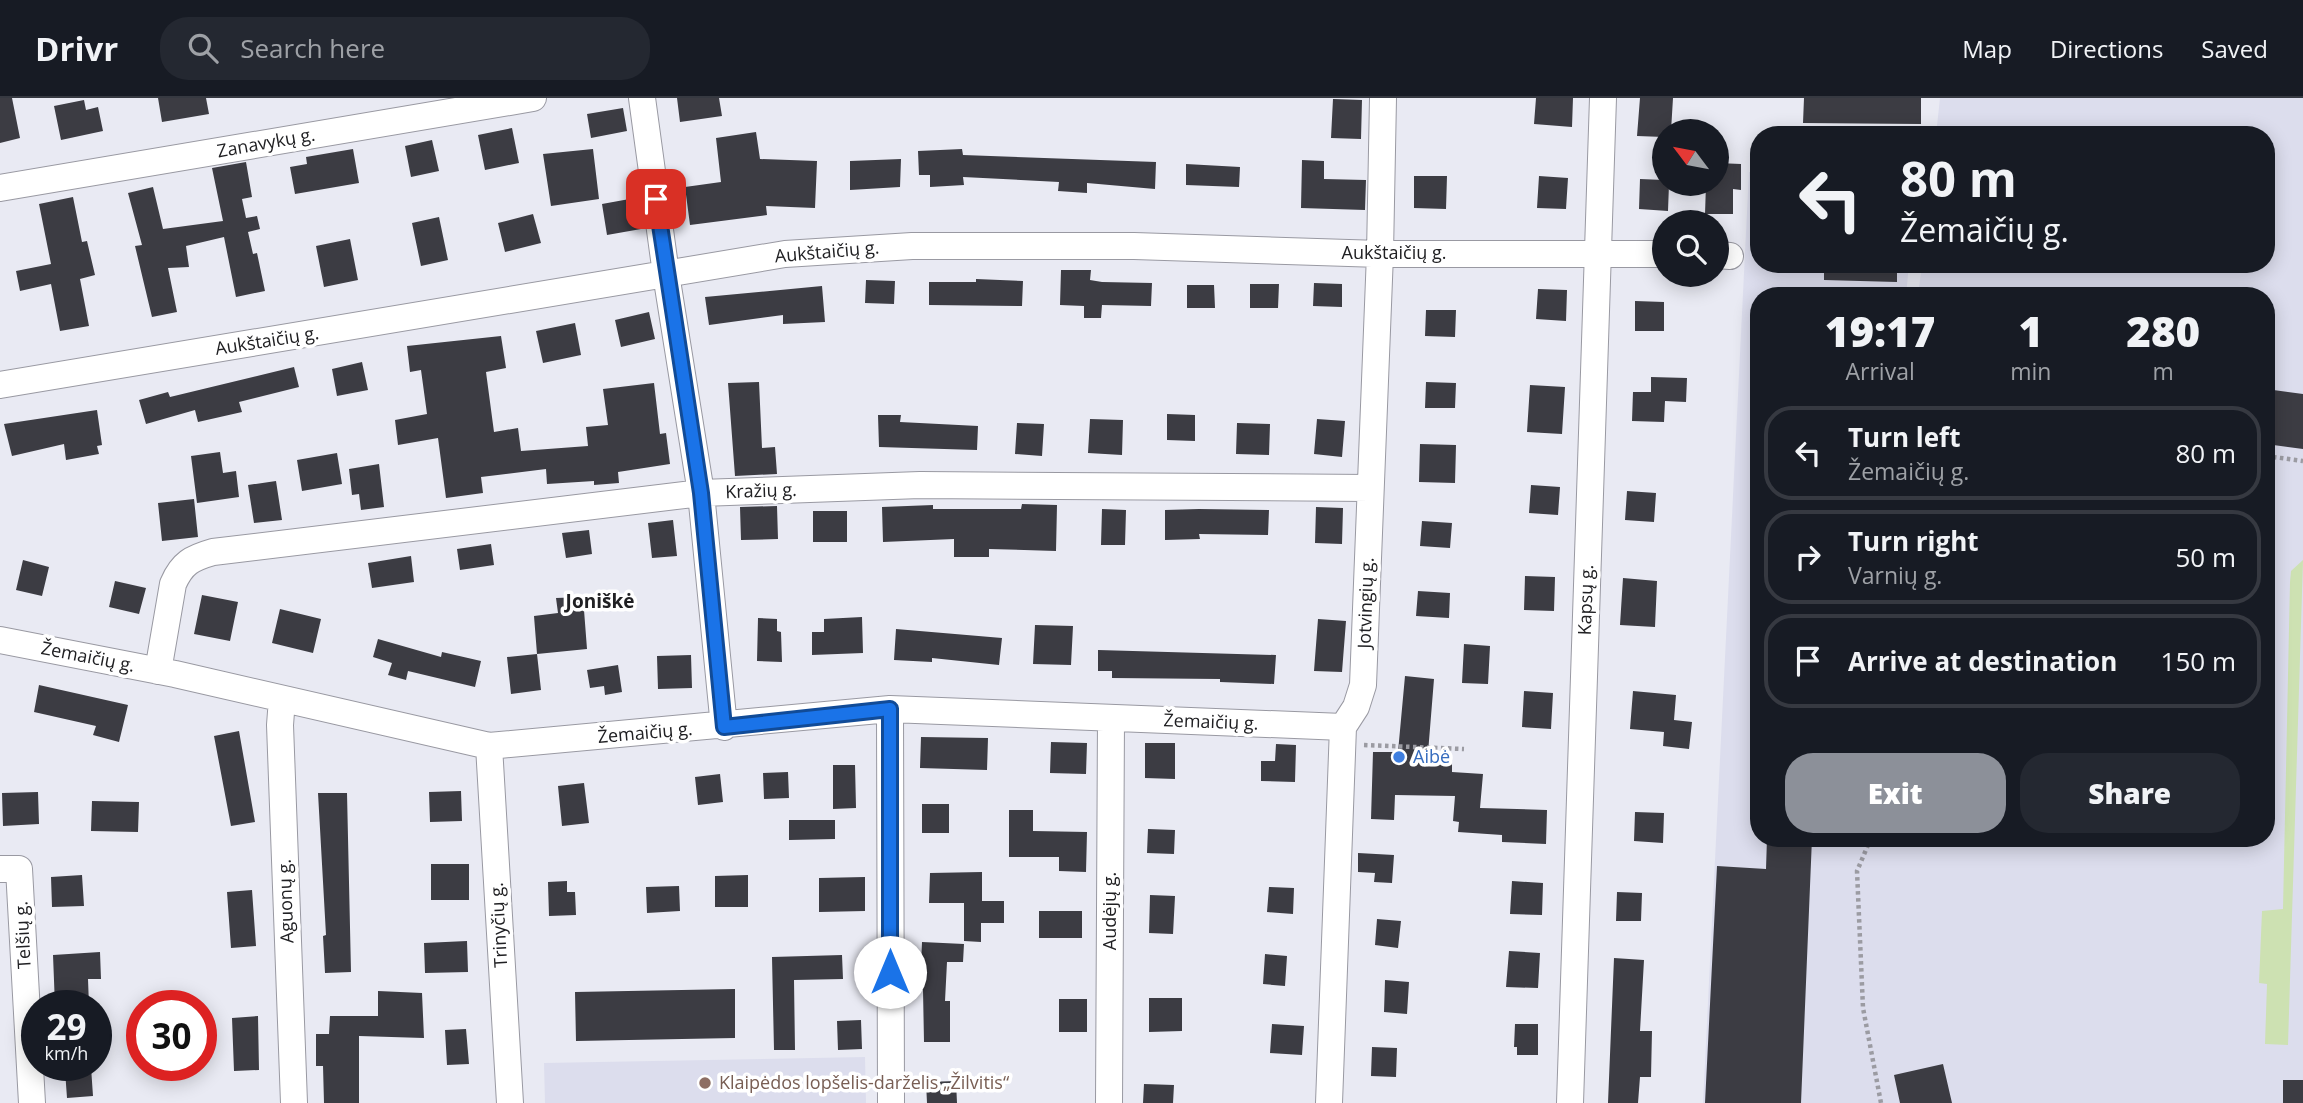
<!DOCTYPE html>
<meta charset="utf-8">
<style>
:root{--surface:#171b24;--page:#242831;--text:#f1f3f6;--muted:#9ea1a6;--line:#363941;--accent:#8c9099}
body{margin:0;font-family:"Open Sans",sans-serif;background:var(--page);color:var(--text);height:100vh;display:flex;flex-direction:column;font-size:26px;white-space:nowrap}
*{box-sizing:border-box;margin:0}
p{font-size:23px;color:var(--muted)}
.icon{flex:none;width:38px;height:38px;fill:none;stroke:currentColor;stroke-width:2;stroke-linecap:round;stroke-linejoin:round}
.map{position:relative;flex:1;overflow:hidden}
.details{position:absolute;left:1750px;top:189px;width:525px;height:560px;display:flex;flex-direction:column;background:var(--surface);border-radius:28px;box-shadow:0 4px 18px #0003}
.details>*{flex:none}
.top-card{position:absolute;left:1750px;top:28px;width:525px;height:147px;border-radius:28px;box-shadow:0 4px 18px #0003;background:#171b24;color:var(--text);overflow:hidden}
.needle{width:46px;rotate:302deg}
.buttons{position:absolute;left:1652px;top:21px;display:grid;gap:14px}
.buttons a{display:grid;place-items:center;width:77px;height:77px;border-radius:50%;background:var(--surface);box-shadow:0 4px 18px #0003;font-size:35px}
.speed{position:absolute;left:21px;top:892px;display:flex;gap:14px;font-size:35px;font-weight:700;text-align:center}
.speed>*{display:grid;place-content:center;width:91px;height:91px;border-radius:50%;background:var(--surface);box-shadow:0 4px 18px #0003;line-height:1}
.speed small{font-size:18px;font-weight:400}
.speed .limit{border:10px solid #d22;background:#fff;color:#111}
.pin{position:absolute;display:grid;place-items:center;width:60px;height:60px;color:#fff;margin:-30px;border-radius:14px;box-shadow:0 4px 10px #0006}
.me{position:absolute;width:77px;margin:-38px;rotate:0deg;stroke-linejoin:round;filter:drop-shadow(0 0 5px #0008)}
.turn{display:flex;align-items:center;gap:24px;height:147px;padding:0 35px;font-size:32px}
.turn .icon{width:91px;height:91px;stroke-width:2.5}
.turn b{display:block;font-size:49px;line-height:60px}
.eta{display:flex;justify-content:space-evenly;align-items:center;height:119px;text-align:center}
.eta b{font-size:42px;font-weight:800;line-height:49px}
.cta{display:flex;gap:14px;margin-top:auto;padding:14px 35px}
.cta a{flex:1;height:80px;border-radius:28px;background:var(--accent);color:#fff;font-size:28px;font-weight:800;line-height:80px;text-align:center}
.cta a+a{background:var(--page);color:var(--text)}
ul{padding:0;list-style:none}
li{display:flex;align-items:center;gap:21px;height:94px;margin:0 14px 10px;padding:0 21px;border:4px solid var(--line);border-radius:28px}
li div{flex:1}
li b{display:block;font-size:26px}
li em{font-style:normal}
header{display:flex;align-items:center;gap:42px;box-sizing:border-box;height:98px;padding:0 35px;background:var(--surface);border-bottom:2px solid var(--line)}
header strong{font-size:33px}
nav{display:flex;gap:38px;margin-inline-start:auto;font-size:24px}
.search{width:490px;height:63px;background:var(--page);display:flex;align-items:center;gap:18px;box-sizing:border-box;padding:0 24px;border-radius:28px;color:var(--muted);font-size:26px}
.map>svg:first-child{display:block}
.built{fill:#dcdded}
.green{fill:#cde1b2}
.building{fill:#3c3c43}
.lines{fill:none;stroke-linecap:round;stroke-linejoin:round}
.minor-casing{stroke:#9999a2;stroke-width:28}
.path{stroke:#9b9ba2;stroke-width:4.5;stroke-dasharray:3.5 3.5;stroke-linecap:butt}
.minor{stroke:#fff;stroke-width:26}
.route-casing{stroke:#114b97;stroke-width:18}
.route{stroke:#1a73e8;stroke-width:12}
.shop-dot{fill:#3f7fe0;stroke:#fff;stroke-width:2.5}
.education-dot{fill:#8d6e63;stroke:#fff;stroke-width:2.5}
.labels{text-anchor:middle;stroke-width:7;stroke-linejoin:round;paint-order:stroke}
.street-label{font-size:18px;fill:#202023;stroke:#fff}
.shop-label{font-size:18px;fill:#366cbe;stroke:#fff;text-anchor:start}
.education-label{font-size:18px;fill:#785e54;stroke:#fff;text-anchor:start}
.neighbourhood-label{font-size:19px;font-weight:bold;fill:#202023;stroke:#fff}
</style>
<header>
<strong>Drivr</strong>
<div class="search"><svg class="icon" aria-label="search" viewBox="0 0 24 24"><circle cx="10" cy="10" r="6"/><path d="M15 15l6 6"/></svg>Search here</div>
<nav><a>Map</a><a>Directions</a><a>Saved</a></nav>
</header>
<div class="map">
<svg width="2303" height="1005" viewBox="0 0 2303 1005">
<rect width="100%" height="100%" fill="#e9eaf3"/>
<path class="built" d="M 1940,0 L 2303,0 L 2303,1005 L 1703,1005 L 1749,74 L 1759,74 L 1759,166 L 1909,166 L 1906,198 L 1759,198 L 1759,740 L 2266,740 L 2266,198 L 1918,198 L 1922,166 L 2266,166 L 2266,37 L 1936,37 Z
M 865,959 L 866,1005 L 545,1005 L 544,965 Z"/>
<path class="green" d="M 2303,462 L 2288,947 L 2265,946 L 2267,886 L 2259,885 L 2262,813 L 2283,811 L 2290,484 L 2291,473 Z"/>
<path class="building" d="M 0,0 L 12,0 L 20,40 L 0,45 Z
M 158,0 L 206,0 L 209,16 L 162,24 Z
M 677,0 L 719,0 L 722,18 L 680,24 Z
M 1536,0 L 1573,0 L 1572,29 L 1534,26 Z
M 1640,0 L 1673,0 L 1671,33 L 1664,33 L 1664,39 L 1637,38 Z
M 1804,0 L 1921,0 L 1921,26 L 1803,25 Z
M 1333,1 L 1362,2 L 1361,41 L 1331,40 Z
M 84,2 L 86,12 L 98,9 L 103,33 L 61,42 L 54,8 Z
M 623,10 L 627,33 L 591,40 L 587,16 Z
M 512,30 L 519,65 L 485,72 L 478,37 Z
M 756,34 L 760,61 L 817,63 L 815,110 L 766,108 L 767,117 L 690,127 L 685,89 L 721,84 L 716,40 Z
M 432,42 L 439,73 L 411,79 L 405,48 Z
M 353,51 L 359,85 L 295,96 L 290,69 L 307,66 L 306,59 Z
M 593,51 L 599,101 L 551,108 L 543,56 Z
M 962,51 L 963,57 L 1156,64 L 1155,91 L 1087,85 L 1087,95 L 1058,93 L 1059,84 L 963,79 L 964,87 L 930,89 L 930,77 L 919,77 L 918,53 Z
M 901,61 L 900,89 L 850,92 L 850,63 Z
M 1302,62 L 1324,63 L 1324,81 L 1366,82 L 1365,112 L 1301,110 Z
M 246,64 L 252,99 L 242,101 L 246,120 L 257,118 L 260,131 L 248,134 L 253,156 L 257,155 L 265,193 L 236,199 L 224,139 L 186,148 L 189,169 L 168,170 L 177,214 L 152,219 L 135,148 L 142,147 L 128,95 L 153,89 L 163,131 L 223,123 L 212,70 Z
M 1717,65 L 1741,66 L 1741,92 L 1733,91 L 1733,116 L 1705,116 L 1706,86 L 1717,86 Z
M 1186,66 L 1240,69 L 1239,89 L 1186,87 Z
M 1414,78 L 1447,78 L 1446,111 L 1414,110 Z
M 1539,78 L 1568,80 L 1566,111 L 1537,110 Z
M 1640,81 L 1664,82 L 1664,86 L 1669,86 L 1668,113 L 1639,111 Z
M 73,99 L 82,144 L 87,143 L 95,177 L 80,181 L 89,228 L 60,233 L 51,186 L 20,193 L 16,173 L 51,166 L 39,106 Z
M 635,100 L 641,131 L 607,137 L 602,106 Z
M 533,116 L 541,145 L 505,154 L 498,125 Z
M 439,119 L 448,162 L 421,168 L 412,125 Z
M 350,141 L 358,182 L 324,189 L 316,148 Z
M 1824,166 L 1897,166 L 1897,184 L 1824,182 Z
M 1061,172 L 1091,172 L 1090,182 L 1102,184 L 1152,185 L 1151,208 L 1102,207 L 1101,220 L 1084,220 L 1084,208 L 1060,207 Z
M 976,181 L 1023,183 L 1022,208 L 929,207 L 929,184 L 976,184 Z
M 866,182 L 895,183 L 894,206 L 865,205 Z
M 1314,185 L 1342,186 L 1342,209 L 1313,208 Z
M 1250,186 L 1279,186 L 1278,210 L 1250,210 Z
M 1187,187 L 1214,187 L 1215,210 L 1187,210 Z
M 822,188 L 825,224 L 783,226 L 783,217 L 709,227 L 705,199 Z
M 1538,191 L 1567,192 L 1566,223 L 1536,221 Z
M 1635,203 L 1664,204 L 1664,233 L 1635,233 Z
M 1426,212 L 1456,212 L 1455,239 L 1425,238 Z
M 649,214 L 655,241 L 621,249 L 615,222 Z
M 575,225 L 581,257 L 543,265 L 536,233 Z
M 501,238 L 506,270 L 486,274 L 494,334 L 518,330 L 521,353 L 588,348 L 586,329 L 608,327 L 603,291 L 654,285 L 660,336 L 666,335 L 670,366 L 618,374 L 619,385 L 594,387 L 594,383 L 547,386 L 546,371 L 481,379 L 483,395 L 446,400 L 438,340 L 398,347 L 395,322 L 427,316 L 421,272 L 410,274 L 407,248 Z
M 362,264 L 368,292 L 337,298 L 332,271 Z
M 294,269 L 299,289 L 239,304 L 242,314 L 198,324 L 195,312 L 146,326 L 139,302 L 168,294 L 170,299 Z
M 1651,279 L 1687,280 L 1686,304 L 1665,303 L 1664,324 L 1632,323 L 1633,294 L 1651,294 Z
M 759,284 L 762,350 L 775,349 L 777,376 L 735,378 L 728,285 Z
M 1426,284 L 1456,285 L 1455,310 L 1425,310 Z
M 1530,287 L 1565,289 L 1562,336 L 1527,334 Z
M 2266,291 L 2303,296 L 2303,351 L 2266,346 Z
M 97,312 L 102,347 L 97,348 L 99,356 L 66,362 L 64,346 L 12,358 L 4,326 Z
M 1167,316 L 1195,317 L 1195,343 L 1167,342 Z
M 878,317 L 901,317 L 900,324 L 978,328 L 977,352 L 879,349 Z
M 1090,321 L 1123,322 L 1122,357 L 1088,355 Z
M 1317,321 L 1345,323 L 1342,359 L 1314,356 Z
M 1017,325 L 1044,326 L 1042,358 L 1015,356 Z
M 1237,325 L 1270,326 L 1269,357 L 1236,356 Z
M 1420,346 L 1456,347 L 1455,385 L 1419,384 Z
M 220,354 L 223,375 L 236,373 L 239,399 L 197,405 L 191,358 Z
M 337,355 L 342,386 L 302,393 L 297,362 Z
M 379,366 L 384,409 L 361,412 L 359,396 L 352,397 L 349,371 Z
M 276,383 L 282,422 L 254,425 L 248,387 Z
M 1531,387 L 1560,389 L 1558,417 L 1529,415 Z
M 1627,393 L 1656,395 L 1654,424 L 1625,422 Z
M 194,401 L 198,439 L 162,443 L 158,405 Z
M 1022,406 L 1057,407 L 1056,453 L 989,451 L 989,459 L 954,459 L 954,441 L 883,444 L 882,409 L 933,407 L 933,411 L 1021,411 Z
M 777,408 L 778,441 L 741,442 L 740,409 Z
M 1316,409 L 1343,410 L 1342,446 L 1315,445 Z
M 1102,411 L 1126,412 L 1125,447 L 1101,447 Z
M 1199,411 L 1269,412 L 1268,437 L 1199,436 L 1200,441 L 1165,442 L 1165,412 Z
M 813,413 L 847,413 L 847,444 L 813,444 Z
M 673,422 L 677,458 L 652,460 L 648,425 Z
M 1422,423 L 1452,425 L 1450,450 L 1420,448 Z
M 589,432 L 592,456 L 566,460 L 562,435 Z
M 491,446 L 494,467 L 460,472 L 457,451 Z
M 411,458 L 414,484 L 372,490 L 368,465 Z
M 23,462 L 49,469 L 42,498 L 16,492 Z
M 1525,478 L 1555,479 L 1554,513 L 1524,512 Z
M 1623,480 L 1657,483 L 1655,529 L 1620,527 Z
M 115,483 L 146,490 L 139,516 L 109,509 Z
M 1418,493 L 1450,495 L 1449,520 L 1416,518 Z
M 202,497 L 238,504 L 230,543 L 194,536 Z
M 583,499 L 587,551 L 537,556 L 541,592 L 511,596 L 507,559 L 537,556 L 534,518 L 558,515 L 556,500 Z
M 280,511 L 321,521 L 313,555 L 272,545 Z
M 862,519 L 863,555 L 812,557 L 812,534 L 824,534 L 824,521 Z
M 758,520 L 777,521 L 777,533 L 781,534 L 782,564 L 757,563 Z
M 1318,521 L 1346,523 L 1342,574 L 1314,573 Z
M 1035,527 L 1073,528 L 1071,567 L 1033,566 Z
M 896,531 L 1002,540 L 999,567 L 932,560 L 932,564 L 894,562 Z
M 378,541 L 441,559 L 442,554 L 481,563 L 475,589 L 408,573 L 406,582 L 388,577 L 392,565 L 373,559 Z
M 1464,546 L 1490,548 L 1488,586 L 1462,585 Z
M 1098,552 L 1276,557 L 1274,586 L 1220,584 L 1220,581 L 1112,580 L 1112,573 L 1098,573 Z
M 691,557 L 692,590 L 658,591 L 657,558 Z
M 618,567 L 622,594 L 605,597 L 604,588 L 590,590 L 587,572 Z
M 1405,578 L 1434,581 L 1428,655 L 1438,656 L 1437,660 L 1452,660 L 1452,674 L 1483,676 L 1480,710 L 1547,712 L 1546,746 L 1502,744 L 1502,737 L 1458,734 L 1459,724 L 1453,723 L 1455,698 L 1395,697 L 1394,722 L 1371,721 L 1373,654 L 1398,654 Z
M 39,587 L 128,607 L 119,644 L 93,637 L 96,628 L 34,614 Z
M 1524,593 L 1553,595 L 1551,631 L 1522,629 Z
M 1633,593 L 1676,597 L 1674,622 L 1692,624 L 1689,651 L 1663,648 L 1664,634 L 1630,631 Z
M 239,633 L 255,724 L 231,728 L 214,638 Z
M 921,639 L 988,640 L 987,672 L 920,670 Z
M 1051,644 L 1087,645 L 1086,676 L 1050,675 Z
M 1145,645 L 1175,645 L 1175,681 L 1145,680 Z
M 1276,646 L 1296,647 L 1295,684 L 1261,683 L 1261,663 L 1275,663 Z
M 833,667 L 855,667 L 856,710 L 833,711 Z
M 788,674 L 789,700 L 764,701 L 763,675 Z
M 720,676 L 723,704 L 698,707 L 695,679 Z
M 584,685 L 589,725 L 562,728 L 558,688 Z
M 461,693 L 462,723 L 430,724 L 429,694 Z
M 38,694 L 39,726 L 3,728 L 2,695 Z
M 318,695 L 347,695 L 351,874 L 325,875 L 323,838 L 326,837 Z
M 92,703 L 139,704 L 138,734 L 91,733 Z
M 922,706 L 949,706 L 949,735 L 922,735 Z
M 1009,712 L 1033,712 L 1033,733 L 1087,734 L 1086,774 L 1059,773 L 1059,759 L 1009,759 Z
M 1635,714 L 1664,715 L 1663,745 L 1634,743 Z
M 789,722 L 835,722 L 835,741 L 789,742 Z
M 1148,731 L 1175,732 L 1174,756 L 1147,755 Z
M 1767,740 L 1812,740 L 1801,1005 L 1705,1005 L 1717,768 L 1766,771 Z
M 1358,755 L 1394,757 L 1392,785 L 1374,784 L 1375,775 L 1358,774 Z
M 431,766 L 469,766 L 469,802 L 431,802 Z
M 982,774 L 982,803 L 1004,803 L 1004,825 L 981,825 L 981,844 L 964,843 L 964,805 L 929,805 L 930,775 Z
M 82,777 L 84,808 L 52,809 L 51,779 Z
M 748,777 L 748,809 L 715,809 L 715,778 Z
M 865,779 L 865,813 L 819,814 L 819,780 Z
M 567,783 L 567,794 L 575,794 L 576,817 L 549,818 L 548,784 Z
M 1512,783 L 1543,785 L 1542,817 L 1510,816 Z
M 679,788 L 680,813 L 647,815 L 646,789 Z
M 1269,789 L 1294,790 L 1293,816 L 1267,814 Z
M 252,792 L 256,848 L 231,850 L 227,794 Z
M 1617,794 L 1642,795 L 1641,823 L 1616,823 Z
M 1150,797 L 1175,798 L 1173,836 L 1149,835 Z
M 1039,813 L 1082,813 L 1082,840 L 1039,840 Z
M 1377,821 L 1401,823 L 1398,850 L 1375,847 Z
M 467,843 L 468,874 L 425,875 L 424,845 Z
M 922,844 L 964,846 L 963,864 L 947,864 L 945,903 L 950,903 L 950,944 L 924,944 L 923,892 L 920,891 Z
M 1509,853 L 1540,855 L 1538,890 L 1506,889 Z
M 100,854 L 101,881 L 88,881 L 89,908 L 55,908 L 53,857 Z
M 1265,856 L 1287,858 L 1285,888 L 1263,886 Z
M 842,857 L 843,881 L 794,882 L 795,952 L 774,952 L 772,859 Z
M 1614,860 L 1644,862 L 1640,933 L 1652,933 L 1651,979 L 1640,979 L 1638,1005 L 1608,1005 Z
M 1385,882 L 1409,884 L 1407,916 L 1384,914 Z
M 735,891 L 735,940 L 576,943 L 575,894 Z
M 378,893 L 422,895 L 424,940 L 359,938 L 359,1005 L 324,1005 L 323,968 L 316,968 L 316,936 L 329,936 L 330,918 L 378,918 Z
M 1149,900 L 1182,900 L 1182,933 L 1149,934 Z
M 1059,901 L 1087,901 L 1087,934 L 1059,934 Z
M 258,918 L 259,972 L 234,973 L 232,920 Z
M 861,922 L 862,951 L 838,952 L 837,923 Z
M 1272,926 L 1304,928 L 1302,957 L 1270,955 Z
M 1515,926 L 1538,926 L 1538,957 L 1517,957 L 1517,949 L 1514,949 Z
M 466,931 L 469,966 L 447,967 L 445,932 Z
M 1372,949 L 1397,950 L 1396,979 L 1371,978 Z
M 1943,966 L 1952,1005 L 1900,1005 L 1894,977 Z
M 91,969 L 93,998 L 67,1000 L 65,972 Z
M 2283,982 L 2303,982 L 2303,1005 L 2283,1005 Z
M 956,983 L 957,1005 L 927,1005 L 926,984 Z
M 1144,986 L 1174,987 L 1173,1005 L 1143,1005 Z"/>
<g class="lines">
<defs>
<path id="minor" d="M 642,0 L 666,176 L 701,395 L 724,629
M 0,90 L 533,0
M 1717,157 L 1730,158
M 0,287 L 785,156 L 912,148 L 1134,148 L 1380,156 L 1664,156
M 0,542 L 175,576 L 489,648 L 890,611 L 1343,629
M 158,573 L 173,486 C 182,465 192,460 213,454 L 701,395 L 920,387 L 1370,390
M 282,601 L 280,627 L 294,1005
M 890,611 L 891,1005
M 489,648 L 510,1005
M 0,771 L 19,771 L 32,1005
M 1109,1005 L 1111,621
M 1329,1005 L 1343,629 L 1356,609 L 1363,587 L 1380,156 L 1383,0
M 1570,1005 L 1603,0"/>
</defs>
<use href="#minor" class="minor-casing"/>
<path class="path" d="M 2266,358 L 2303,363
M 1364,647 L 1464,651
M 1871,740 L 1857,773 L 1863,910 L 1881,1005"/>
<use href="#minor" class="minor"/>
</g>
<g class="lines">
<defs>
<path id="route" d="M 656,101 L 701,395 L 724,629 L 890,611 L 890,874"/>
</defs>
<use href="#route" class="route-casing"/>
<use href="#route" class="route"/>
</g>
<circle class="shop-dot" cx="1399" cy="659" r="7"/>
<circle class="education-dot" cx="705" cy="985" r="7"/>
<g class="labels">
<g class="street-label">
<text transform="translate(266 45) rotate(-10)" y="6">Zanavykų g.</text>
<text transform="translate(827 154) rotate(-5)" y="6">Aukštaičių g.</text>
<text x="1394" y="161">Aukštaičių g.</text>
<text transform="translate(267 243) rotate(-9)" y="6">Aukštaičių g.</text>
<text transform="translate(761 393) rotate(-2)" y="6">Kražių g.</text>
<text transform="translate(1586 502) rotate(-88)" y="6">Kapsų g.</text>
<text transform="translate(1366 505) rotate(-88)" y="6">Jotvingių g.</text>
<text transform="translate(88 559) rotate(11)" y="6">Žemaičių g.</text>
<text transform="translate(1211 624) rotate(2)" y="6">Žemaičių g.</text>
<text transform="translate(645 635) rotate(-5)" y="6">Žemaičių g.</text>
<text transform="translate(286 803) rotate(-92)" y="6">Aguonų g.</text>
<text transform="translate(1110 813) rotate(-90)" y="6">Audėjų g.</text>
<text transform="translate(499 827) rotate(-93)" y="6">Trinyčių g.</text>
<text transform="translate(23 837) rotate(-93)" y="6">Telšių g.</text>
</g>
<g class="shop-label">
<text x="1413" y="665">Aibė</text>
</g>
<g class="education-label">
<text x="719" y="991">Klaipėdos lopšelis-darželis „Žilvitis“</text>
</g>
<g class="neighbourhood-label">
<text x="600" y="510">Joniškė</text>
</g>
</g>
</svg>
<div class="buttons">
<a><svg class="needle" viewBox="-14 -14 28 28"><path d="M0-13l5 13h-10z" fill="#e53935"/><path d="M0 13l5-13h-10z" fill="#9ea1a6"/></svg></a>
<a><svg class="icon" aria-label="search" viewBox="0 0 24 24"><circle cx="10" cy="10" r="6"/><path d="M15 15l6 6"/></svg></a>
</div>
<div class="speed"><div>29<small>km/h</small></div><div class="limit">30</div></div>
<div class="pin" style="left:656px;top:101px;background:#d93025"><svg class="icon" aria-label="arrive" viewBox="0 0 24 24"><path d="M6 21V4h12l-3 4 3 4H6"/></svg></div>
<svg class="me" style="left:890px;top:874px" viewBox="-20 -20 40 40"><circle r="19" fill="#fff"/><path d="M0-13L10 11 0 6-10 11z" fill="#1a73e8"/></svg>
<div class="top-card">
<div class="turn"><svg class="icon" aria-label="left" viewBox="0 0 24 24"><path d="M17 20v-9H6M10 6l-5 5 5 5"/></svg><div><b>80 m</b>Žemaičių g.</div></div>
</div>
<section class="details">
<div class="eta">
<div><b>19:17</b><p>Arrival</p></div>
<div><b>1</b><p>min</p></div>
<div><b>280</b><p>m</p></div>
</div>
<ul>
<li><svg class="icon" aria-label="left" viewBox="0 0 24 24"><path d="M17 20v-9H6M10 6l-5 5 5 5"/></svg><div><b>Turn left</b><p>Žemaičių g.</p></div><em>80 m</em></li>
<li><svg class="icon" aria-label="right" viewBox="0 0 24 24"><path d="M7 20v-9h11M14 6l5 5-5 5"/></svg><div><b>Turn right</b><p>Varnių g.</p></div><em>50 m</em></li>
<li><svg class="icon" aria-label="arrive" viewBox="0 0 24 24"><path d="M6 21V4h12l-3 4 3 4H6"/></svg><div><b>Arrive at destination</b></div><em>150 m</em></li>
</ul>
<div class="cta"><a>Exit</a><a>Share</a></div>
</section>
</div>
